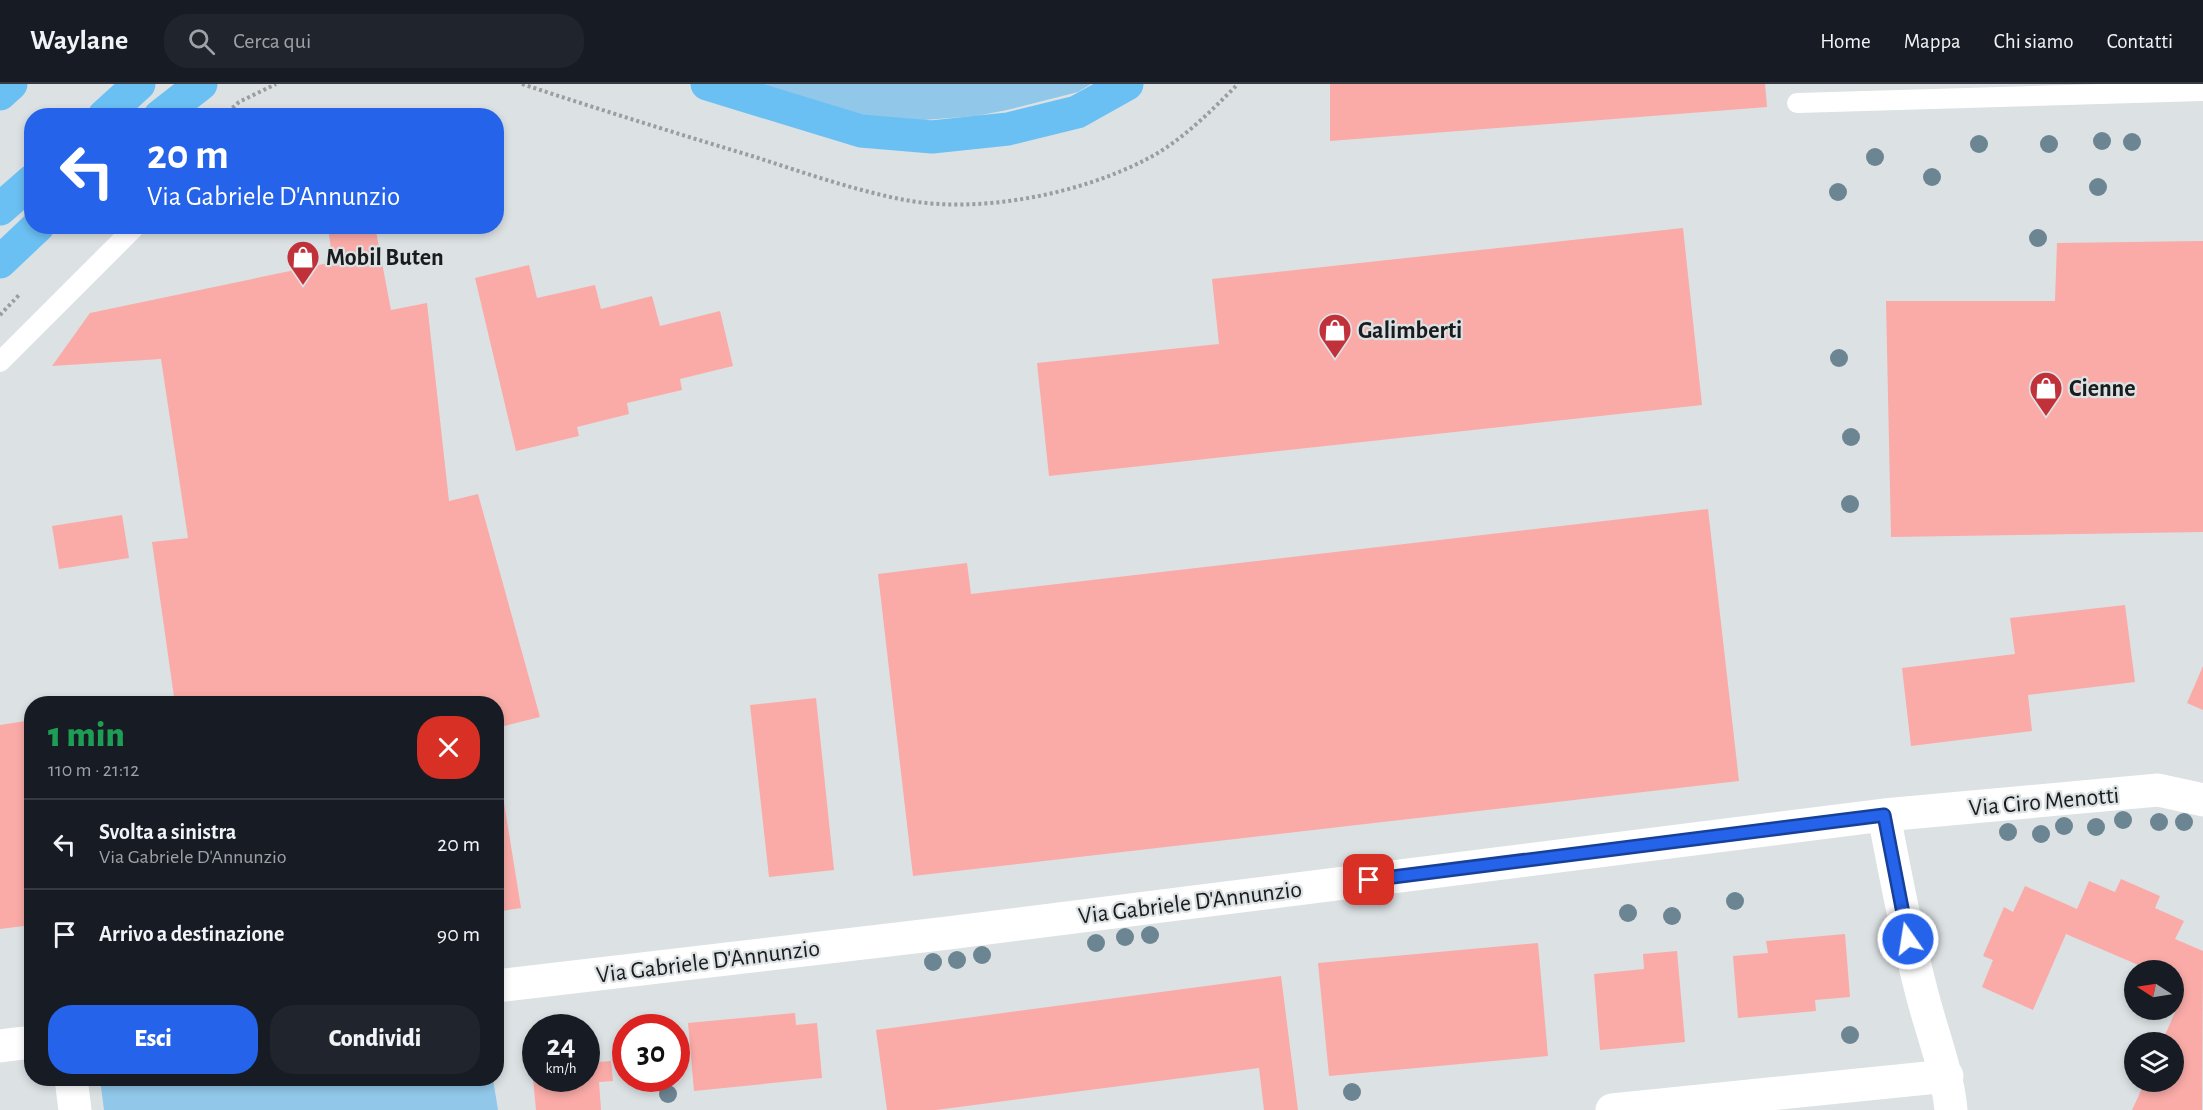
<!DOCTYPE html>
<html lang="it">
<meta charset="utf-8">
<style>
:root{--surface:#171b24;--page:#20242c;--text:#f1f3f6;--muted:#9ea1a6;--line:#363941;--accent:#2563eb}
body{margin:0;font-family:"Alegreya Sans",sans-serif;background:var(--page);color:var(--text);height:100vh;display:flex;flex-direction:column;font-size:22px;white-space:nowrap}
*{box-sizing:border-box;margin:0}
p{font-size:20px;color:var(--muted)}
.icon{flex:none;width:33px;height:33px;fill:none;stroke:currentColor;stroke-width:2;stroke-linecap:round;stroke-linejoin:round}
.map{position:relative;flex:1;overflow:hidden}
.side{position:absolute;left:24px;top:612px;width:480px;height:390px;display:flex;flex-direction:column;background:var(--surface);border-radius:24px;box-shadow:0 3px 9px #0003}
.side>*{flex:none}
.banner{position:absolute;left:24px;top:24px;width:480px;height:126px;border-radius:24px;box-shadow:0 3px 9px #0003;background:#2563eb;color:#fff;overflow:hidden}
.needle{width:39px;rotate:282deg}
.controls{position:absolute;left:2124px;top:876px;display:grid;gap:12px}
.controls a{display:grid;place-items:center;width:60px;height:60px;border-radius:50%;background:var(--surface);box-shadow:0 3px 9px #0003;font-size:30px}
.speed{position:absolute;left:522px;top:930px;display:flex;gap:12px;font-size:30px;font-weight:700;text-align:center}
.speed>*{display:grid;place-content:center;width:78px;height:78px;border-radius:50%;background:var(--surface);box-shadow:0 3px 9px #0003;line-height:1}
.speed small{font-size:15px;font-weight:400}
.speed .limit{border:9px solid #d22;background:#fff;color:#111}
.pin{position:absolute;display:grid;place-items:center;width:51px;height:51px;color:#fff;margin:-26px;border-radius:12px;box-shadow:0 3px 9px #0006}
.me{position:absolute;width:66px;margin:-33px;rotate:347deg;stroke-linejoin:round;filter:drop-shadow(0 0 4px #0008)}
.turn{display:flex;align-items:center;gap:21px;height:126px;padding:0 24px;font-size:27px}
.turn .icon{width:78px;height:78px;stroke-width:2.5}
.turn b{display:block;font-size:42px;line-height:51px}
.round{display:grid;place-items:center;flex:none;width:63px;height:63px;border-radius:24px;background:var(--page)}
.headline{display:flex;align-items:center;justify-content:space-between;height:102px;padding:0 24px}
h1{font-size:36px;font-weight:800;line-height:45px;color:#1e9e55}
.cta{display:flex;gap:12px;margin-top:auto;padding:12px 24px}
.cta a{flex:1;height:69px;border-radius:24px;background:var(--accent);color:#fff;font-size:24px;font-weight:800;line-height:69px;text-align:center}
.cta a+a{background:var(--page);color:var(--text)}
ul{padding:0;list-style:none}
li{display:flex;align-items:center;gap:18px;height:90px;padding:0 24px;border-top:2px solid var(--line)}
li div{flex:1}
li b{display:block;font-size:22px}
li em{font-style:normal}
header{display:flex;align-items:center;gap:36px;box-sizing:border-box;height:84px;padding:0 30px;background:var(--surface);border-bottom:2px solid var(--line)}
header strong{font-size:28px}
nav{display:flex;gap:33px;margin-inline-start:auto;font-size:21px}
.search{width:420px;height:54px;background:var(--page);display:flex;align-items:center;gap:15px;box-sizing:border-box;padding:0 21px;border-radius:24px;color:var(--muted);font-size:22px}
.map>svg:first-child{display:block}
.green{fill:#91c8ea}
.building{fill:#faaba7}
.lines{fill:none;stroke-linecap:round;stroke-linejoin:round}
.path{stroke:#9a9ea0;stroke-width:4;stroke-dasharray:3 3;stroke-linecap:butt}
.lane{stroke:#fff;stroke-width:20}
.street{stroke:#fff;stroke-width:33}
.highway{stroke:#6bc0f3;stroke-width:33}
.tree{fill:#6c8592}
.route-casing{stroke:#184099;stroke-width:15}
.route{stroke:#2563eb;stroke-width:10}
.labels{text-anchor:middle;stroke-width:4.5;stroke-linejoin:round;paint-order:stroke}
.poi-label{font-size:24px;font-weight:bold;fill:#191b1c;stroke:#dce1e4;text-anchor:start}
.street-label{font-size:24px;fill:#191b1c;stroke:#dce1e4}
</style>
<header>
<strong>Waylane</strong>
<div class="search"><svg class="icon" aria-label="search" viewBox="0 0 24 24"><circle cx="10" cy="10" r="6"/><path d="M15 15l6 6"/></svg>Cerca qui</div>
<nav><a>Home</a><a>Mappa</a><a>Chi siamo</a><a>Contatti</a></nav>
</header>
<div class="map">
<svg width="2203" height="1026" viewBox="0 0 2203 1026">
<rect width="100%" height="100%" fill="#dce1e4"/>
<path class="green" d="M 757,0 L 1091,0 L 1078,8 L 1007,26 L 976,32 L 898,38 L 817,21 Z
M 100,995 L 493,995 L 498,1026 L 104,1026 Z"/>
<path class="building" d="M 1330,0 L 1765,0 L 1767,23 L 1330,57 Z
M 349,25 L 350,32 L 322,32 L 322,30 Z
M 341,142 L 375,142 L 391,226 L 427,219 L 449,417 L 478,410 L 540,633 L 496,644 L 496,620 L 139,620 L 174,613 L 152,458 L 188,454 L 161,275 L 52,282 L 90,229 L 333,178 L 328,144 Z
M 1683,144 L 1702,321 L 1049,392 L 1037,279 L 1219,260 L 1212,195 Z
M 2203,157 L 2203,448 L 1891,453 L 1886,217 L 2055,217 L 2057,159 Z
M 529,181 L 537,214 L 595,201 L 601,225 L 652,212 L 660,242 L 720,227 L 733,282 L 680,295 L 682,306 L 627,319 L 629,330 L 577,343 L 579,352 L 516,367 L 475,194 Z
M 1708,425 L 1739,697 L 913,792 L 878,490 L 967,479 L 971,510 Z
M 122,431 L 129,474 L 59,485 L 52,442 Z
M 2125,521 L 2135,598 L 2028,611 L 2032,647 L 1911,662 L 1902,584 L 2015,570 L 2010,534 Z
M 2203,582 L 2203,626 L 2187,619 Z
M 816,614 L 834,786 L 769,793 L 750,621 Z
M 32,636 L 32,841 L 0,845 L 0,641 Z
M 496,669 L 521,824 L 496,828 Z
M 2121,795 L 2160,812 L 2155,824 L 2184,837 L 2175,855 L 2203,867 L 2202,1026 L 2132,1026 L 2145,998 L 2174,998 L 2174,958 L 2162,958 L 2176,926 L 2174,925 L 2174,886 L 2150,886 L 2066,850 L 2033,926 L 1982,903 L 1993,876 L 1983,872 L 2004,823 L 2013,828 L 2025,802 L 2077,825 L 2089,797 L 2115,808 Z
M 1845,850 L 1850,913 L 1815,916 L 1816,927 L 1738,934 L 1733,872 L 1768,869 L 1766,857 Z
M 1538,859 L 1548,972 L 1329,992 L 1318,879 Z
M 1677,867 L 1685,958 L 1600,966 L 1594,890 L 1644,885 L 1643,870 Z
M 1281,892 L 1298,1026 L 1264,1026 L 1259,984 L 936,1026 L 887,1026 L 876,946 Z
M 795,929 L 796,941 L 817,939 L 822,994 L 694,1007 L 688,939 Z
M 530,963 L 536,963 L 536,994 L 586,994 L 586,979 L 611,977 L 613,997 L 599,998 L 601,1026 L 536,1026 Z"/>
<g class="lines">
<path class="path" d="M 522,0 C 598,25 675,49 752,72 C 802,88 853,106 905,116 C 980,130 1080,110 1147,75 C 1182,57 1211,27 1238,0
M 228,28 L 239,18 L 276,0
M 0,231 L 20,210"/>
<path class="lane" d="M 1797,19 L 2203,7
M 0,278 L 136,142"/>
<path class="street" d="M 1884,731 C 1895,790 1906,848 1921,906 C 1931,947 1947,984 1951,1026
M 496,902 L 948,849 L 1884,731 L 2158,706 L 2203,716
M 0,962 L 32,958
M 71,994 L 75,1026
M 1612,1026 L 1947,992"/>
<path class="highway" d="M 707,0 L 861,47 L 932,53 L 1008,45 L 1077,28 L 1127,0
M 0,10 L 11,0
M 104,32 L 139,0
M 160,32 L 201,0
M 0,125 L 32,97
M 0,178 L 38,142"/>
</g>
<g class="tree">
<circle cx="2102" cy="57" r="9"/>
<circle cx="2132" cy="58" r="9"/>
<circle cx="1979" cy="60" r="9"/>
<circle cx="2049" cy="60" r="9"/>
<circle cx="1875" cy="73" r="9"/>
<circle cx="1932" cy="93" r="9"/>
<circle cx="2098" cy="103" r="9"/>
<circle cx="1838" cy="108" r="9"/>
<circle cx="2038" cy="154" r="9"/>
<circle cx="1839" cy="274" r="9"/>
<circle cx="1851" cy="353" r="9"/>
<circle cx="1850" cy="420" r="9"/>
<circle cx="2123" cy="736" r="9"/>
<circle cx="2159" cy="738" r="9"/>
<circle cx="2184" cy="738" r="9"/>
<circle cx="2064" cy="742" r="9"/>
<circle cx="2096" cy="743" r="9"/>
<circle cx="2008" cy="748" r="9"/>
<circle cx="2041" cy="750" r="9"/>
<circle cx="1735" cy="817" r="9"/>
<circle cx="1628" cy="829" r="9"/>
<circle cx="1672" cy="832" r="9"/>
<circle cx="1150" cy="851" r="9"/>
<circle cx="1125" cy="853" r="9"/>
<circle cx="1096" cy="859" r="9"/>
<circle cx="982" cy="871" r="9"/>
<circle cx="957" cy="876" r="9"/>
<circle cx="933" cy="878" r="9"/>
<circle cx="1850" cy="951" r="9"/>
<circle cx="1352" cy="1008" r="9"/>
<circle cx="668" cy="1010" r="9"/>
</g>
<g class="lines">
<defs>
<path id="route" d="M 1369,796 L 1884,731 L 1908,855"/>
</defs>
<use href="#route" class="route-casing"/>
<use href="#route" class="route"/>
</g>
<defs>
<symbol id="shop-pin" viewBox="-11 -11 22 30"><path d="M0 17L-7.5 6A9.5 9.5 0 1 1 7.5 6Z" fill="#c1313a" stroke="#dce1e4"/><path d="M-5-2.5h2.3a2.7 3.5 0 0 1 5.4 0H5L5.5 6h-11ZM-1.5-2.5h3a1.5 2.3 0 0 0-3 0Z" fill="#fff"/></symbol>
</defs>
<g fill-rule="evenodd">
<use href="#shop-pin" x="284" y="154" width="38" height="52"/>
<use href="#shop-pin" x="1316" y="227" width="38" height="52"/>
<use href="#shop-pin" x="2027" y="285" width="38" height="52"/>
</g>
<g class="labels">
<g class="poi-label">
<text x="326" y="181">Mobil Buten</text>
<text x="1358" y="254">Galimberti</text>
<text x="2069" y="312">Cienne</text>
</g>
<g class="street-label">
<text transform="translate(2044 717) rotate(-5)" y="8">Via Ciro Menotti</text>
<text transform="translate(1190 818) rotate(-7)" y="8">Via Gabriele D'Annunzio</text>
<text transform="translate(708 877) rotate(-7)" y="8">Via Gabriele D'Annunzio</text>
</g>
</g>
</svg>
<div class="controls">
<a><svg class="needle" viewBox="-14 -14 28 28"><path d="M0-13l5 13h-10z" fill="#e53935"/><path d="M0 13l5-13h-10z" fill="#9ea1a6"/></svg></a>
<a><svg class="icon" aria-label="layers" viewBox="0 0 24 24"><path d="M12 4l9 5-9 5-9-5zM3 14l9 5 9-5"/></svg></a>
</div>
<div class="speed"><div>24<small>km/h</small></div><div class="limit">30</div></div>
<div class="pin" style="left:1369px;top:796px;background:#d93025"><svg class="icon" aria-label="arrive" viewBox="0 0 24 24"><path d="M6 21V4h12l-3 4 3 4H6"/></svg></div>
<svg class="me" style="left:1908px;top:855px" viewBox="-20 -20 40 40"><circle r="17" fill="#2563eb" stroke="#fff" stroke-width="3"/><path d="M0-11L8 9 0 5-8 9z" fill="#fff"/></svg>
<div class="banner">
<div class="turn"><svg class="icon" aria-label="left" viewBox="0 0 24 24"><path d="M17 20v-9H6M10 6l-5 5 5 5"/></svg><div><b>20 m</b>Via Gabriele D'Annunzio</div></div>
</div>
<section class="side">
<div class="headline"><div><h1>1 min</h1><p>110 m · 21:12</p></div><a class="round" style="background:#d93025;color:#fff"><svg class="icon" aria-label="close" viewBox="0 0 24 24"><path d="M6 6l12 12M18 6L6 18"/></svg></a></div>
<ul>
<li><svg class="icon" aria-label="left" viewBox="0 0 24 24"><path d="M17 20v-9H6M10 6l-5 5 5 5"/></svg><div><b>Svolta a sinistra</b><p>Via Gabriele D'Annunzio</p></div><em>20 m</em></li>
<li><svg class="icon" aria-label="arrive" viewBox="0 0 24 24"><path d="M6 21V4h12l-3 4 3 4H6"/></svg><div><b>Arrivo a destinazione</b></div><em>90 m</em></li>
</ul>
<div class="cta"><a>Esci</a><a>Condividi</a></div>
</section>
</div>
